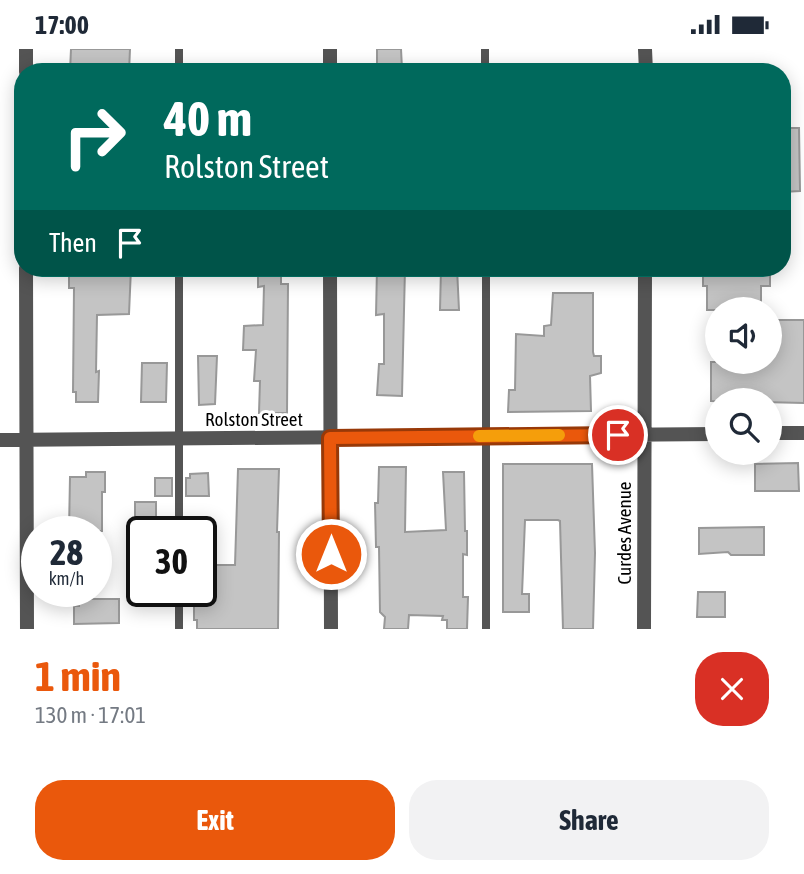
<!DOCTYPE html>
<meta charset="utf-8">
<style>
:root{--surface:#fff;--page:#f2f2f3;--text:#1f2937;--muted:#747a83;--accent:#ea580c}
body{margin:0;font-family:"Asap Condensed",sans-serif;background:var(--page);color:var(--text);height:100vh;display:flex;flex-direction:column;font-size:26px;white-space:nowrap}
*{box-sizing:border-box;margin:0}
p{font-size:23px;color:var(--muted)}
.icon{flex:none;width:38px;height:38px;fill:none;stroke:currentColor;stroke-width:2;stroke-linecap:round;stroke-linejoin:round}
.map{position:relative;height:580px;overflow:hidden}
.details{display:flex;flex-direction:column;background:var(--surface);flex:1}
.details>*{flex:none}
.hud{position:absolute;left:14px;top:14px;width:777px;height:214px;border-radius:28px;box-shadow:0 4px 18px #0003;background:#00695c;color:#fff;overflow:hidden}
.buttons{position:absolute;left:705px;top:248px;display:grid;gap:14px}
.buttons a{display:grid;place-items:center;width:77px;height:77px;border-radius:50%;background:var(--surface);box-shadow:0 4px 18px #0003;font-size:35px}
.speed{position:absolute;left:21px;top:467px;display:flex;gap:14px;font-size:35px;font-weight:700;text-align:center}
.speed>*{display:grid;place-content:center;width:91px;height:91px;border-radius:50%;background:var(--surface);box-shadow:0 4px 18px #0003;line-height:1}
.speed small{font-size:18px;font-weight:400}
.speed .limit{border:4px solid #111;border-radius:10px;background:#fff;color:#111}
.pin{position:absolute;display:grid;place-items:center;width:60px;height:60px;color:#fff;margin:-30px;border:4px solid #fff;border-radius:50%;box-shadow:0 2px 7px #0007}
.me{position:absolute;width:77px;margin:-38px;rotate:0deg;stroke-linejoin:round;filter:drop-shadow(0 0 5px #0008)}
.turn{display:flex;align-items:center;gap:24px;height:147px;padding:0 35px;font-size:32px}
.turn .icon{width:91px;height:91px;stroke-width:2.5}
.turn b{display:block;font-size:49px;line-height:60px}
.then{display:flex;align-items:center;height:66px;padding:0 35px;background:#0003;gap:14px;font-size:26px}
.round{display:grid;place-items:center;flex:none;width:74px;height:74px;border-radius:28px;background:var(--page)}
.summary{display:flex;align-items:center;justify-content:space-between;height:119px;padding:0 35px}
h1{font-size:42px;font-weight:700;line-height:52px;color:var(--accent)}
.action{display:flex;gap:14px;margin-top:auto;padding:14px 35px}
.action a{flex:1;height:80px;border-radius:28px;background:var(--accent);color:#fff;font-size:28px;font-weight:700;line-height:80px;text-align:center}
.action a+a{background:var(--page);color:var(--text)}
.status{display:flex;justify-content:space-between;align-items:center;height:49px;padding:0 35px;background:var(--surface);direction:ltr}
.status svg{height:19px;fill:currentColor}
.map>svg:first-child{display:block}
.building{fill:#c4c4c4;stroke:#989898;stroke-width:2}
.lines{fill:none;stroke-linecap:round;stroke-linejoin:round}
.service{stroke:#545454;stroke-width:8}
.minor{stroke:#545454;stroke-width:14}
.route-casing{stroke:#983908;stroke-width:18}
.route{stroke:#ea580c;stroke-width:12}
.slow{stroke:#f59e0b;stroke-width:12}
.labels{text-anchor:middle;stroke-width:6;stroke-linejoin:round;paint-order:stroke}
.street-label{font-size:19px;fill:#000;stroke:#fff}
</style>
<div class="status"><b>17:00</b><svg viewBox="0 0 49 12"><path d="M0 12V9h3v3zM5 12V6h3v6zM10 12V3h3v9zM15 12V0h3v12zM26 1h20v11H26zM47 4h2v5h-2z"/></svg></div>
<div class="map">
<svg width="804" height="580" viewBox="0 0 804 580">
<rect width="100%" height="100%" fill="#fff"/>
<path class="building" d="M 71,0 L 130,0 L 129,23 L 70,23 Z
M 377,0 L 401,0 L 402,20 L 377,20 Z
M 782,79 L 799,79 L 800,142 L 782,143 Z
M 69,219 L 131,219 L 129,265 L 97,266 L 96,323 L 99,322 L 98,353 L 76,353 L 76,343 L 73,343 L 74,239 L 69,239 Z
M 258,219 L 281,219 L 281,235 L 288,235 L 287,364 L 259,364 L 260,332 L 254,332 L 256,301 L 243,301 L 244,277 L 263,276 L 264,237 L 258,238 Z
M 377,219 L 405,219 L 402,347 L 377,346 L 379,315 L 384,315 L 384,265 L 376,266 Z
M 441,219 L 457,219 L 459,261 L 440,261 Z
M 703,219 L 770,219 L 770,237 L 761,237 L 761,261 L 707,261 L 707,237 L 703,237 Z
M 553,244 L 593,244 L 593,303 L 594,307 L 601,307 L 601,324 L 590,327 L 591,362 L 508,363 L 509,341 L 515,341 L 516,285 L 544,287 L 544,277 L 551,276 Z
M 770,271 L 804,271 L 804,354 L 711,352 L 711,313 L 770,313 Z
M 198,307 L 217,307 L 215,355 L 199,356 Z
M 142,314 L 167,314 L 166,353 L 141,353 Z
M 798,414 L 799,442 L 755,442 L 755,415 Z
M 503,415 L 592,415 L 595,504 L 593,580 L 563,580 L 560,472 L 558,471 L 525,471 L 522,545 L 529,545 L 529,563 L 503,563 Z
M 379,418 L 406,418 L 405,483 L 446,481 L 443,423 L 464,423 L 465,482 L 467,482 L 467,506 L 463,505 L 463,548 L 468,548 L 467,580 L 447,580 L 447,571 L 442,571 L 443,567 L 409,566 L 408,580 L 384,580 L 385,568 L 380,563 L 379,498 L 376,498 L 375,454 L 378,454 Z
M 238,420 L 279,420 L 277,483 L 279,483 L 278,580 L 197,580 L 197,571 L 194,571 L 194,547 L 201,547 L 201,516 L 235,516 Z
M 86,423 L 105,423 L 105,443 L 102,443 L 102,482 L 69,482 L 70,428 L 86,428 Z
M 208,424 L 209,447 L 186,447 L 186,429 L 190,429 L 190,425 Z
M 155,429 L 172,429 L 172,447 L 155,447 Z
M 135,453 L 156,453 L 156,483 L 135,483 Z
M 764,478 L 764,506 L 731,506 L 728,503 L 699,505 L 699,479 Z
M 698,543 L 725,543 L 725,568 L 697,568 Z
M 79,550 L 119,550 L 119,574 L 74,575 L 74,557 L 79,557 Z"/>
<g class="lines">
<path class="service" d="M 179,0 L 179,23
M 485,0 L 485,23
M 179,219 L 179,483
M 486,219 L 486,580
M 179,580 L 179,542"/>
<path class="minor" d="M 26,0 L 26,23
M 645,0 L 646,23
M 330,23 L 330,0
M 26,219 L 27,580
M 330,219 L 331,580
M 770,384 L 804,384
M 0,391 L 718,385
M 644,580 L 645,219"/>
</g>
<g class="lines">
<defs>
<path id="route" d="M 331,505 L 330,389 L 618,386"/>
</defs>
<use href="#route" class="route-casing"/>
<use href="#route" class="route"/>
<path class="slow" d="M 479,387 L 559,386"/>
</g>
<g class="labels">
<g class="street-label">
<text x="254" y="377">Rolston Street</text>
<text transform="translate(624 484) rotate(-90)" y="7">Curdes Avenue</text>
</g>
</g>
</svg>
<div class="buttons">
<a><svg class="icon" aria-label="sound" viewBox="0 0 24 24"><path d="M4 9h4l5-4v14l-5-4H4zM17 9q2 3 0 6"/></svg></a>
<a><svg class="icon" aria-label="search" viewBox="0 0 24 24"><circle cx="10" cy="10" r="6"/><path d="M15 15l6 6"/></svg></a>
</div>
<div class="speed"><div>28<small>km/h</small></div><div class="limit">30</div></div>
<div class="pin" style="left:618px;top:386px;background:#d93025"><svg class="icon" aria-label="arrive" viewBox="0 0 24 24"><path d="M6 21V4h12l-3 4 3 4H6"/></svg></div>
<svg class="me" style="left:331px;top:505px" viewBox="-20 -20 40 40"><circle r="17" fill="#ea580c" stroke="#fff" stroke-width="3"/><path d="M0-11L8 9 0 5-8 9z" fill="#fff"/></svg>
<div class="hud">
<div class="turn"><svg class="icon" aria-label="right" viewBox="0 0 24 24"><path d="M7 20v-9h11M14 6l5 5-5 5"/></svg><div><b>40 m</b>Rolston Street</div></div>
<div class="then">Then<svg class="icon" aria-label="arrive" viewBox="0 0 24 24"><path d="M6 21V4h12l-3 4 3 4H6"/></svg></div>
</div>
</div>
<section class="details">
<div class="summary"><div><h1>1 min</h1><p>130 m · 17:01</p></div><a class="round" style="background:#d93025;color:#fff"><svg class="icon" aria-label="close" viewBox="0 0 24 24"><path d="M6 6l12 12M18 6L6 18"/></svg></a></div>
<div class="action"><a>Exit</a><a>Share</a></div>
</section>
